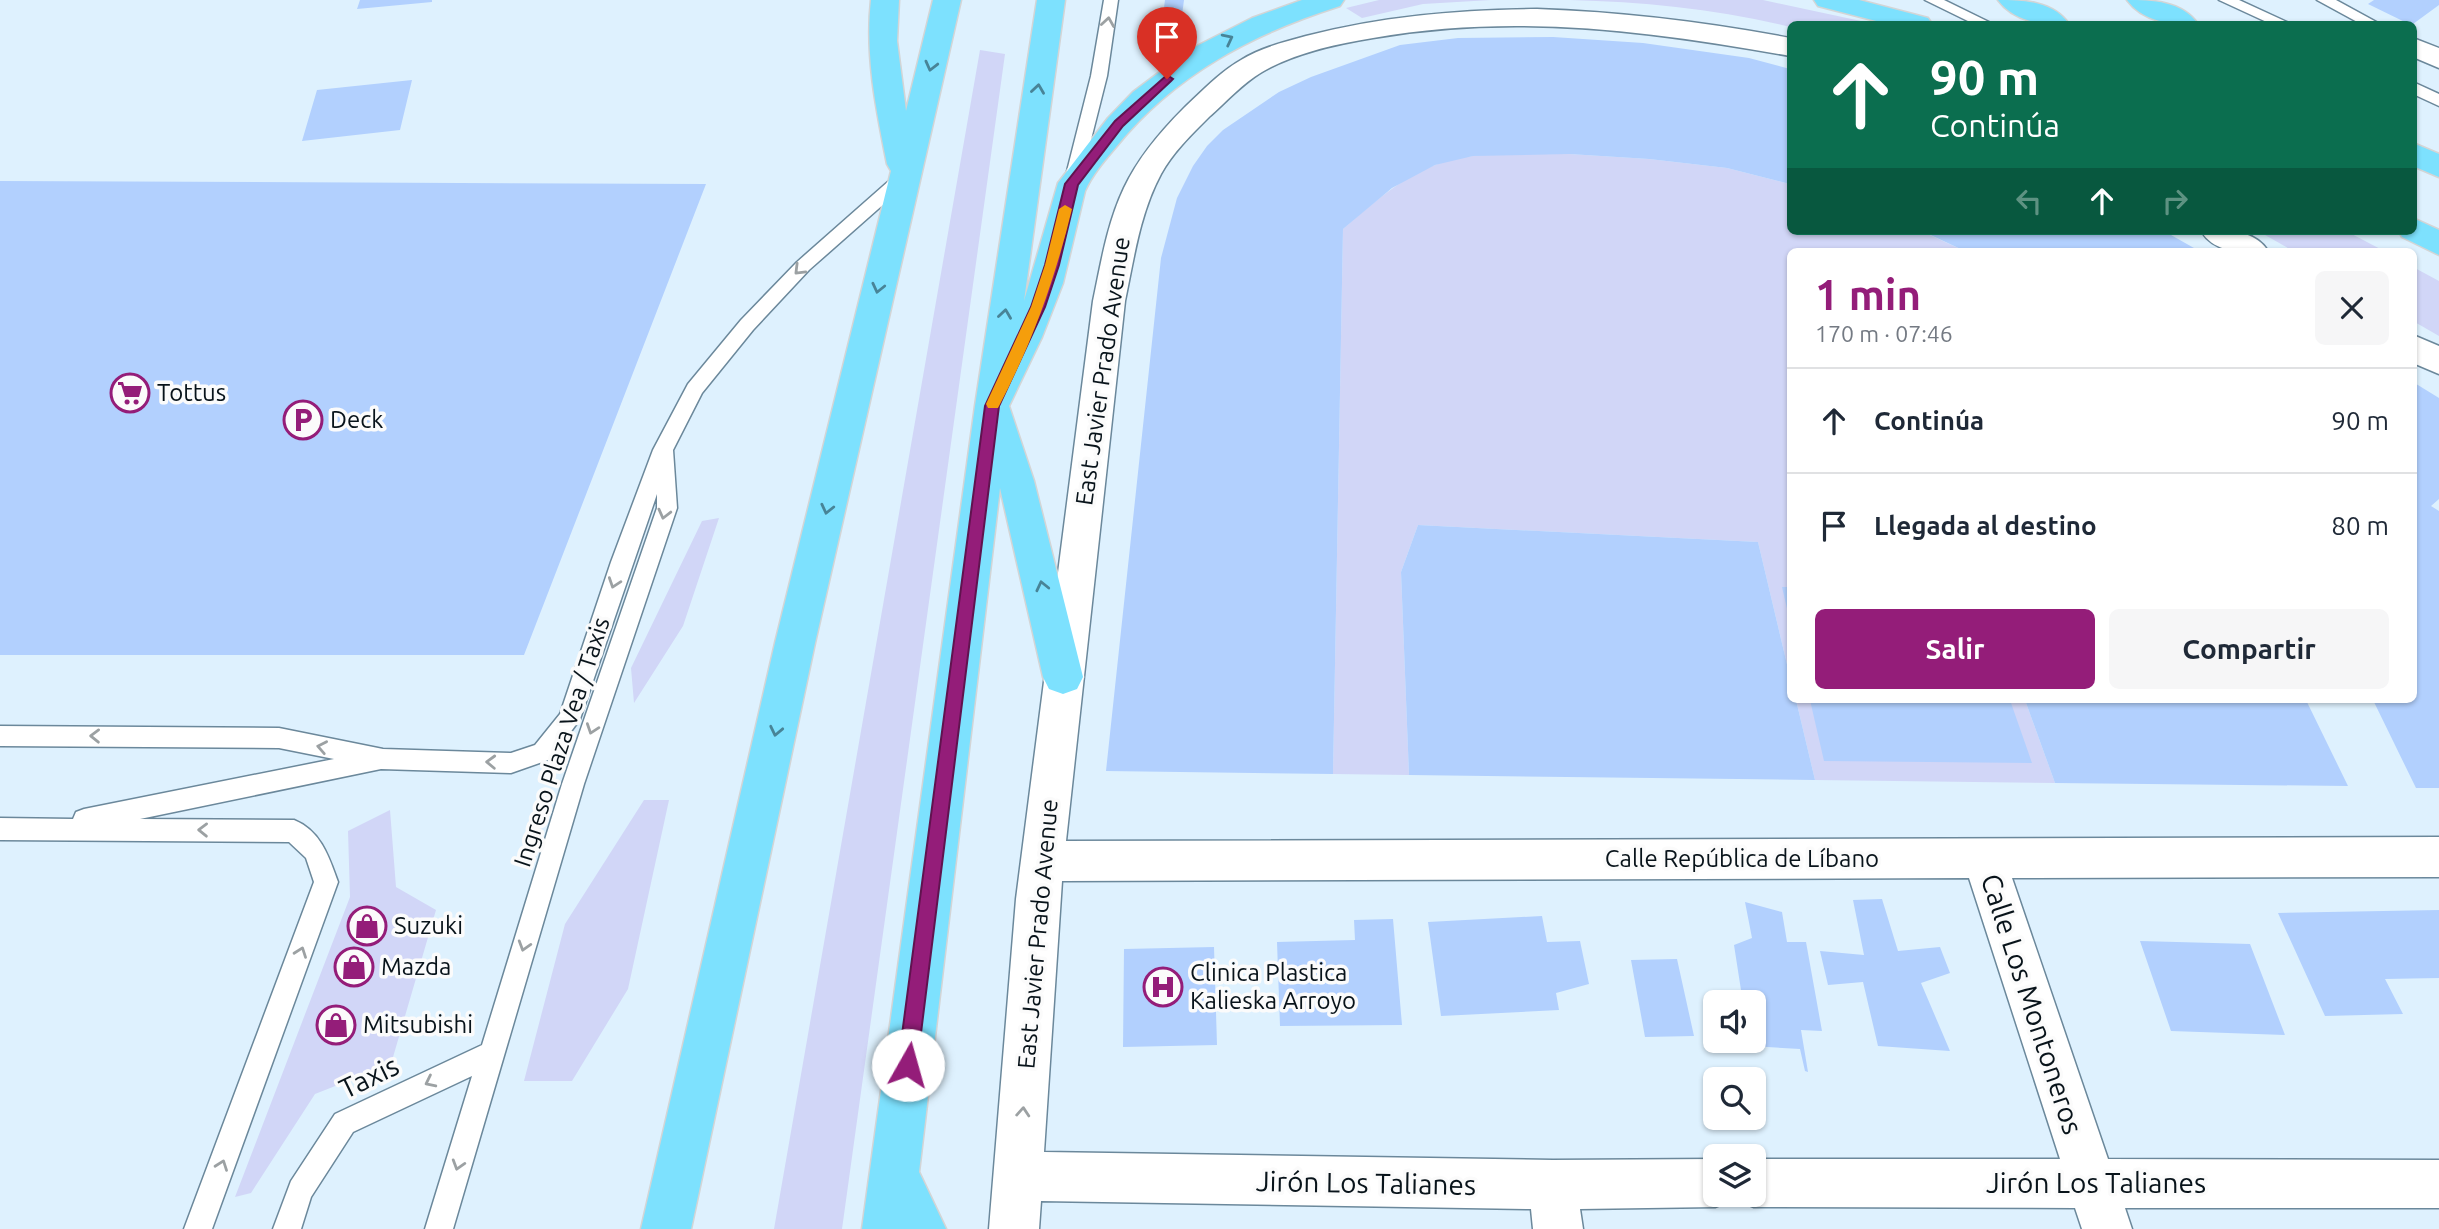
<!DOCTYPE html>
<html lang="es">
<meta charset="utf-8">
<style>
:root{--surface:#fff;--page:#f6f6f7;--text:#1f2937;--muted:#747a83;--line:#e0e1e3;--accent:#941d79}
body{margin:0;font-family:Ubuntu,sans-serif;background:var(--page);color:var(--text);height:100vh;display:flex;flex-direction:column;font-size:26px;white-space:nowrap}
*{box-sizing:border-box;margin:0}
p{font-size:23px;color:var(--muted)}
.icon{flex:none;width:38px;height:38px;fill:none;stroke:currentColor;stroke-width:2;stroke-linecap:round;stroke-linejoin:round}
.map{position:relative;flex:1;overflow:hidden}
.side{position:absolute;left:1787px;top:248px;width:630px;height:455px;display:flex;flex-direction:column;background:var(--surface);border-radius:10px;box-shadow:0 2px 5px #0004}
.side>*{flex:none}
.guide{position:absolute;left:1787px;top:21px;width:630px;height:214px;border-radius:10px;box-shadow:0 2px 5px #0004;background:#0b6e4f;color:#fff;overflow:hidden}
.controls{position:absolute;left:1703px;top:990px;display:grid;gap:14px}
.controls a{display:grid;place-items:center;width:63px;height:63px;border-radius:10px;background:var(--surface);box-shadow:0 2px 5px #0004;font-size:35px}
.pin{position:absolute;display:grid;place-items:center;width:60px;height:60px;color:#fff;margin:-72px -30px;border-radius:50% 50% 50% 0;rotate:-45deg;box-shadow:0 0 7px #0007}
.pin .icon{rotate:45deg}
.me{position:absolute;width:77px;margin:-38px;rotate:7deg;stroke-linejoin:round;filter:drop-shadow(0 0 5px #0008)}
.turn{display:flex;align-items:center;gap:24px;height:147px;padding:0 28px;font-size:32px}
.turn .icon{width:91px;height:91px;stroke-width:2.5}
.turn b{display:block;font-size:49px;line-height:60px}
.lanes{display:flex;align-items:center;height:66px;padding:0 28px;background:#0003;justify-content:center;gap:35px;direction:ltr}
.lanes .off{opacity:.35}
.round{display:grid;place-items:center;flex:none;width:74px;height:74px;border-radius:10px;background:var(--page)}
.headline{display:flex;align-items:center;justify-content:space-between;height:119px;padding:0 28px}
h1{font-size:42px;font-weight:600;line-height:52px;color:var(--accent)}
.cta{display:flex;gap:14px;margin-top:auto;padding:14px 28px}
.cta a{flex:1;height:80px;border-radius:10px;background:var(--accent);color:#fff;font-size:28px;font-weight:600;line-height:80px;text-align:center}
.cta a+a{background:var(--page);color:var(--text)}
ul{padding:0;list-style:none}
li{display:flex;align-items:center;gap:21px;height:105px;padding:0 28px;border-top:2px solid var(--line)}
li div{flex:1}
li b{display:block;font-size:26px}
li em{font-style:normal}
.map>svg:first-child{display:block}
.green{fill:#d1d6f7}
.building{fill:#b2d0fe}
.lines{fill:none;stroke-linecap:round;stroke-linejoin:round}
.service-casing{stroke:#6b889b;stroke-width:3}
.minor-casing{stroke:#6b889b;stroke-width:3}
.motorway-casing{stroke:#d3d5d6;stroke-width:3}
.service{fill:#fff;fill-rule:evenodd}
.minor{fill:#fff;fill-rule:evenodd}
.motorway{fill:#7de1fe;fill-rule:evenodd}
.oneway{stroke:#9ca1a3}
.oneway2{stroke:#488497}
.route{fill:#941d79;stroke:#60134f;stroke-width:2}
.slow{fill:#f59e0b}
.labels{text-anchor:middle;stroke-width:7;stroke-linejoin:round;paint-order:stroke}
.street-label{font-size:24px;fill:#08131a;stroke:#fbfbfb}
.poi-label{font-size:24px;fill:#08131a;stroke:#fbfbfb;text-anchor:start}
.near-street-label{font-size:28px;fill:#08131a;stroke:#fbfbfb}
</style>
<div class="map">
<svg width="2439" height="1229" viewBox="0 0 2439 1229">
<rect width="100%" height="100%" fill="#def1fe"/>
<path class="green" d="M 1379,0 L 1491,0 L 1423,4 L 1362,18 L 1346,8 Z
M 1570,0 L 1763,0 L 1875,24 L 1790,24 L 1790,27 C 1719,9 1644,2 1570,0 Z
M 980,50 L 1005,54 L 842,1229 L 774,1229 Z
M 1569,154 L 1649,159 L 1727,168 L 1790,184 L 1790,231 L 1921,231 L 1967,252 L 1790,252 L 1790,677 L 1758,542 L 1418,525 L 1401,572 L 1409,775 L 1333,774 L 1343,229 C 1371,205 1400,178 1435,165 C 1476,149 1526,155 1569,154 Z
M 2258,231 L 2346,231 L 2386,252 L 2295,252 Z
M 2413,267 L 2439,281 L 2439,336 L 2413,321 Z
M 719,518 L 683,626 L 634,703 L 631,668 L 702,521 Z
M 1796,700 L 2025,700 L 2055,783 L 1815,780 Z
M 644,800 L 669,800 L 628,989 L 572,1081 L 524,1081 L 565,924 Z
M 390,810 L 396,887 L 436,910 L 391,1064 L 315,1094 L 251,1193 L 235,1197 L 350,897 L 348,831 Z"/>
<path class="building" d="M 360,0 L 432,0 L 432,2 L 357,9 Z
M 1165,0 L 1184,0 L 1182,15 L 1163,15 Z
M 2374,0 L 2439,0 L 2439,5 L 2413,24 L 2409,24 L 2368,4 Z
M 1553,37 L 1643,43 L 1749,58 L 1790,69 L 1790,184 L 1727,168 L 1649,159 L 1569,154 L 1473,156 L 1435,165 L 1392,188 L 1343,229 L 1333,774 L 1106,771 L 1161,258 L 1177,198 L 1193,166 L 1207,146 L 1223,130 L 1279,92 L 1311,77 L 1400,45 L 1458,38 Z
M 412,80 L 400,130 L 302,141 L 317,90 Z
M 0,181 L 706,184 L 524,655 L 0,655 Z
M 1922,231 L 2164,231 L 2201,252 L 1967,252 Z
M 2413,382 L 2439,398 L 2439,499 L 2431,506 L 2439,511 L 2439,788 L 2416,788 L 2373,700 L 2413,700 Z
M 1418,525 L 1758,542 L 1790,677 L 1790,700 L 1796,700 L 1815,780 L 1409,775 L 1401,572 Z
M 1782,587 L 1790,587 L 1790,617 L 1789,617 Z
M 1810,700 L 2010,700 L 2032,763 L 1824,761 Z
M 2025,700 L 2306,700 L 2348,786 L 2055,783 Z
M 1882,899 L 1898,951 L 1940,947 L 1950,973 L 1921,983 L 1950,1051 L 1878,1046 L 1863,982 L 1828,985 L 1820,951 L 1864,955 L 1853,900 Z
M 1745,902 L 1782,912 L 1787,942 L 1806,942 L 1822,1031 L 1801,1030 L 1808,1072 L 1805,1071 L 1800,1049 L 1750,1046 L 1749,1041 L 1754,1041 L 1754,1003 L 1743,1003 L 1734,945 L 1752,938 Z
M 2439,910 L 2439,978 L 2385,979 L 2403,1014 L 2325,1016 L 2278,913 Z
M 1542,916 L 1547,942 L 1580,941 L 1589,984 L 1556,993 L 1559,1010 L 1441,1016 L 1428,922 Z
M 1393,919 L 1402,1025 L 1280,1026 L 1277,942 L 1355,940 L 1354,920 Z
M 2140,941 L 2250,944 L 2285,1035 L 2171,1031 Z
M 1214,947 L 1217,1045 L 1123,1047 L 1124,949 Z
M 1677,959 L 1694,1036 L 1645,1037 L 1631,960 Z"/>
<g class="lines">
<defs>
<path id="service" d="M 1104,0 L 1118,0 L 1107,76 L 1081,179 L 1073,185 L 1065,179 L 1091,76 Z
M 1925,0 L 1944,0 L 1993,24 L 1974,24 Z
M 2219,0 L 2239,0 L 2291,24 L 2271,24 Z
M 2317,0 L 2336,0 L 2380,24 L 2361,24 Z
M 2413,82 L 2439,94 L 2439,106 L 2413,94 Z
M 905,171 L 911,172 L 913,176 L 911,180 L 809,270 L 753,330 L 702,393 L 673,450 L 677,508 L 584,784 L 453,1229 L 425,1229 L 472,1076 L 353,1132 L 311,1197 L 301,1229 L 273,1229 L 291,1181 L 335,1114 L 482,1045 L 562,784 L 657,508 L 657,494 L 580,719 L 551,759 L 511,773 L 381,769 L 140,819 L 294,820 C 321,831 329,857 338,882 L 212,1229 L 184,1229 L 314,882 L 306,858 L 289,842 L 0,840 L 0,818 L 73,819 L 76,812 L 84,809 L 334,759 L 279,748 L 0,746 L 0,726 L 279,728 L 383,749 L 511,753 L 535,745 L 560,714 L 611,562 L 653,450 L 688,384 L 741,320 L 797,262 L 899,172 Z"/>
<path id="minor" d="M 1537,9 C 1623,12 1706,22 1790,38 L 1790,56 C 1650,31 1515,13 1373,38 C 1336,44 1294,53 1262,72 C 1243,83 1226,102 1209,117 C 1192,134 1173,152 1161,174 C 1140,213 1134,258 1125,301 L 1066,841 L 2439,837 L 2439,877 L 2012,878 L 2108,1159 L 2439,1160 L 2439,1208 L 2125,1208 L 2132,1229 L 2082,1229 L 2075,1208 L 1754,1207 L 1737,1200 L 1735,1195 L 1754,1195 L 1754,1159 L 2060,1159 L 1969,878 L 1062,881 L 1044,1152 L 1553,1160 L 1715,1159 L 1715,1195 L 1734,1195 L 1732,1200 L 1715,1207 L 1580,1209 L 1583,1229 L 1533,1229 L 1531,1209 L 1041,1201 L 1039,1229 L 989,1229 L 1016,899 L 1093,301 C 1101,263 1107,224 1124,188 C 1138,158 1160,132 1184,108 C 1201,92 1220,72 1241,60 C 1260,48 1284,42 1306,36 C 1382,16 1458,10 1537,9 Z
M 2413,38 L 2439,48 L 2439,68 L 2413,57 Z
M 2201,231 C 2226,231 2254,228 2269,252 C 2244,252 2216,255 2201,231 Z
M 2413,335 L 2439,346 L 2439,374 L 2413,363 Z"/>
<path id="motorway" d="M 871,0 L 899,0 L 897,41 L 906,111 L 933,0 L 961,0 L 815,643 L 691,1229 L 641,1229 L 775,643 L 891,171 L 887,164 C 876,109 865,56 871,0 Z
M 1037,0 L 1065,0 L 1024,301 L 1058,183 L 1108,118 L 1133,92 L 1189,50 L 1252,18 L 1302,0 L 1344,0 L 1340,6 C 1252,34 1174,75 1116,147 C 1104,161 1092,175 1085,191 L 1063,283 L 1042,337 L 1009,406 L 1034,481 L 1083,677 L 1077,689 L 1063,694 L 1049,689 L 1043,677 L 1000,488 L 919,1172 L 946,1229 L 862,1229 L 975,406 Z
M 1814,0 L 1859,0 L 1928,18 L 1932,24 L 1888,24 L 1818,6 Z
M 1998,0 C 2023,0 2053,1 2069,24 C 2045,26 2014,22 1998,0 Z
M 2127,0 C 2152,0 2182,1 2198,24 C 2174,26 2143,22 2127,0 Z
M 2413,143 L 2439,154 L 2439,177 L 2413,166 Z
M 2413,218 L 2439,230 L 2439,255 L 2402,237 L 2399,231 L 2413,231 Z"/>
</defs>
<use href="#service" class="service-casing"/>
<use href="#minor" class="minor-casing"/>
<use href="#motorway" class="motorway-casing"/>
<use href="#service" class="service"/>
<use href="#minor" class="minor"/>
<use href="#motorway" class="motorway"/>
</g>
<defs><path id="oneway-chevron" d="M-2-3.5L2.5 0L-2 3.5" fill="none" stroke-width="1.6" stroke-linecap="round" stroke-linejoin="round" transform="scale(1.75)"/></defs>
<g class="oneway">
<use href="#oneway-chevron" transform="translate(1108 22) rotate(-81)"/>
<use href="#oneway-chevron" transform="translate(799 270) rotate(135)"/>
<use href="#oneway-chevron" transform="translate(664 514) rotate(104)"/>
<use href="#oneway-chevron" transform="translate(614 583) rotate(109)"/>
<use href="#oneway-chevron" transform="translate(592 729) rotate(109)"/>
<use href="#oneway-chevron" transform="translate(95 736) rotate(-179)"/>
<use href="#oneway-chevron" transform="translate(322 747) rotate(-169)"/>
<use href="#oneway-chevron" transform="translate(491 762) rotate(-178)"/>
<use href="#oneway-chevron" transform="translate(203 830) rotate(-179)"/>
<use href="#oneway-chevron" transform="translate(524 946) rotate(107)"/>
<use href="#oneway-chevron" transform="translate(301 952) rotate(-70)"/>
<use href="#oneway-chevron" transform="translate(430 1082) rotate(154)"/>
<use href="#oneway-chevron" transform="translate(1023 1112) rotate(-86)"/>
<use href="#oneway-chevron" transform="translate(222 1165) rotate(-70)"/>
<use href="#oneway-chevron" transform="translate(458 1165) rotate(107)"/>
</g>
<g class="oneway2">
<use href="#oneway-chevron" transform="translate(1228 39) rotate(-27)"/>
<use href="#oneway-chevron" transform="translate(931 66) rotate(104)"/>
<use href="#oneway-chevron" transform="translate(1038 89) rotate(-82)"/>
<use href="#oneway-chevron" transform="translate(878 288) rotate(103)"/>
<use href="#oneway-chevron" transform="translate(1005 314) rotate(-82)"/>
<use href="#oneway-chevron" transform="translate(827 509) rotate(103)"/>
<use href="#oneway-chevron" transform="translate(1042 586) rotate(-103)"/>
<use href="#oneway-chevron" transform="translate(776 731) rotate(102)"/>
</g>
<path class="route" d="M 1167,75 L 1173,79 L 1171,81 L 1123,126 L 1078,185 L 1059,265 L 1045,307 L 999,406 L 917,1065 L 915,1072 L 908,1075 L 901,1072 L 898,1065 L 985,406 L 1031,307 L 1045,265 L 1065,184 L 1115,121 Z"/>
<path class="slow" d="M 1065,205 L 1072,209 C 1055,279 1032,344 998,408 L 988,408 L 986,404 L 1031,307 L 1045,265 L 1059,209 Z"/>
<defs>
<symbol id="supermarket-ring" viewBox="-11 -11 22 22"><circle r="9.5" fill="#fbfbfb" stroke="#941d79" stroke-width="1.5"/><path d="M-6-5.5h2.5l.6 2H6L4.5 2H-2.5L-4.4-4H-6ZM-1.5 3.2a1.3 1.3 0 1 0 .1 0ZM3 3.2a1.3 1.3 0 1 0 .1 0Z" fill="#941d79"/></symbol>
<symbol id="parking-ring" viewBox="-11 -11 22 22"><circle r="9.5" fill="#fbfbfb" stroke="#941d79" stroke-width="1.5"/><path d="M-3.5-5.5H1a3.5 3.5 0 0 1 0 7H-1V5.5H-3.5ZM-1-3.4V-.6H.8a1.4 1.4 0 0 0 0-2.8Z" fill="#941d79"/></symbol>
<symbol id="shop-ring" viewBox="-11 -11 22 22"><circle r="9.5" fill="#fbfbfb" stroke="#941d79" stroke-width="1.5"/><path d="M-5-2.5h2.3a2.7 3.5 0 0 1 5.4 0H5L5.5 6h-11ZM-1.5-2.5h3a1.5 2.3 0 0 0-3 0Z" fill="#941d79"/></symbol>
<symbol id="hospital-ring" viewBox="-11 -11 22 22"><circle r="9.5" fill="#fbfbfb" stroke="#941d79" stroke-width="1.5"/><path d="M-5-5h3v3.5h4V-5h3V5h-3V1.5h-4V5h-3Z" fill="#941d79"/></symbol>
</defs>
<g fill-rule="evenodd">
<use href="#supermarket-ring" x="108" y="371" width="44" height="44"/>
<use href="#parking-ring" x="281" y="398" width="44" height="44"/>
<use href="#shop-ring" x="345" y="904" width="44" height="44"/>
<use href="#shop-ring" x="332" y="945" width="44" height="44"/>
<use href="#hospital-ring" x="1141" y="965" width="44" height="44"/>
<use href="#shop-ring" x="314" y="1003" width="44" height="44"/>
</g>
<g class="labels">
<g class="street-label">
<text transform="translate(1103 371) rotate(-82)" y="8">East Javier Prado Avenue</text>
<text transform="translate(562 742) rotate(-72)" y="8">Ingreso Plaza Vea / Taxis</text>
<text x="1742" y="867">Calle República de Líbano</text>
<text transform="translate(1038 934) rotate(-85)" y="8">East Javier Prado Avenue</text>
</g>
<g class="poi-label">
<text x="157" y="401">Tottus</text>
<text x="330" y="428">Deck</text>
<text x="394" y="934">Suzuki</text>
<text x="381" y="975">Mazda</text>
<text x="1190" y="981">Clinica Plastica<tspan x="1190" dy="28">Kalieska Arroyo</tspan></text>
<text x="363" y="1033">Mitsubishi</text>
</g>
<g class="near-street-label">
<text transform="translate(2032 1004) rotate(72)" y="10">Calle Los Montoneros</text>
<text transform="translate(369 1077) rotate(-26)" y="10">Taxis</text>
<text transform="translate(1366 1183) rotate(1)" y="10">Jirón Los Talianes</text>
<text x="2096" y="1193">Jirón Los Talianes</text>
</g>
</g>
</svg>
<div class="controls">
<a><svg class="icon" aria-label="sound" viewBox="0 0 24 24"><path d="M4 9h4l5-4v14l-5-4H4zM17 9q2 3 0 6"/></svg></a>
<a><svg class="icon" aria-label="search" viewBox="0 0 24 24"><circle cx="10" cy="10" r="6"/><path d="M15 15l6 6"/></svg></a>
<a><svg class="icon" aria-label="layers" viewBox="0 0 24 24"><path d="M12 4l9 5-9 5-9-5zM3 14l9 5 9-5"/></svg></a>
</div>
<div class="pin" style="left:1167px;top:79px;background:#d93025"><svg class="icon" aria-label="arrive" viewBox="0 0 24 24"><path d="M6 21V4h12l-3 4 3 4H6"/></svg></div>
<svg class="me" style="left:908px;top:1065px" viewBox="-20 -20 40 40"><circle r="19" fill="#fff"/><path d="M0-13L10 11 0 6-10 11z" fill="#941d79"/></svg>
<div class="guide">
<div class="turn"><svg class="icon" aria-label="ahead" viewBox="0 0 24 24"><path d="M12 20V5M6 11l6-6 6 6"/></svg><div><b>90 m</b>Continúa</div></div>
<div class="lanes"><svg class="icon off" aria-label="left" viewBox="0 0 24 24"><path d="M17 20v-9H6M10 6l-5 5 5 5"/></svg><svg class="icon" aria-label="ahead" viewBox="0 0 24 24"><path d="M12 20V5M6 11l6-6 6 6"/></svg><svg class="icon off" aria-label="right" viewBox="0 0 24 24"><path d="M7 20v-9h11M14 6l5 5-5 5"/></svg></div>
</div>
<section class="side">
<div class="headline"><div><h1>1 min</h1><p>170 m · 07:46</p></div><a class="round"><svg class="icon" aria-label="close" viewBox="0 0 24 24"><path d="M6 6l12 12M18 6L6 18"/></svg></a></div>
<ul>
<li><svg class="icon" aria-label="ahead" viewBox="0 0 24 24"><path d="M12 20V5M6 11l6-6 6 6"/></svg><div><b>Continúa</b></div><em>90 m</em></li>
<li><svg class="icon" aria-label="arrive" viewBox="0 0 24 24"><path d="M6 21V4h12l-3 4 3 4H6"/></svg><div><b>Llegada al destino</b></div><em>80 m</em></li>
</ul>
<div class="cta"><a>Salir</a><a>Compartir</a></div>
</section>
</div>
